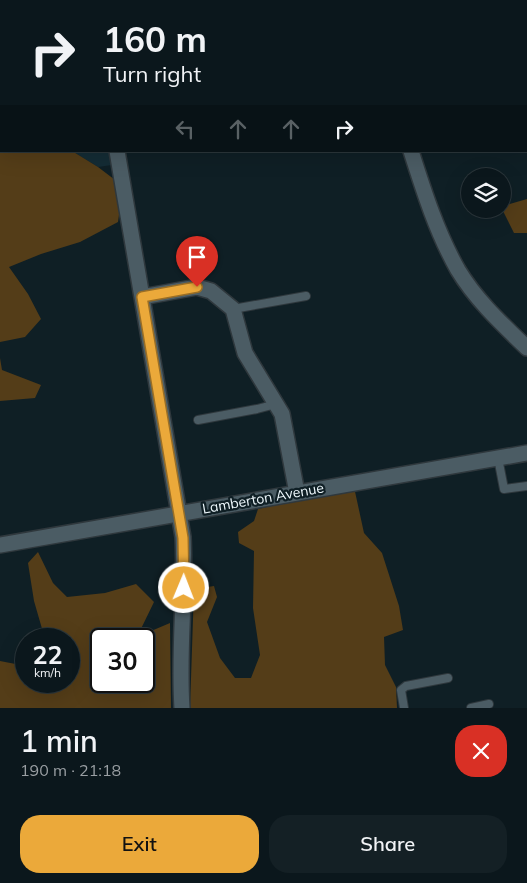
<!DOCTYPE html>
<meta charset="utf-8">
<style>
:root{--surface:#0b171c;--page:#142025;--text:#f1f3f6;--muted:#9a9fa3;--line:#2b363b;--accent:#eba93a}
body{margin:0;font-family:Mulish,sans-serif;background:var(--page);color:var(--text);height:100vh;display:flex;flex-direction:column;font-size:19px;white-space:nowrap}
*{box-sizing:border-box;margin:0}
p{font-size:16px;color:var(--muted)}
.icon{flex:none;width:28px;height:28px;fill:none;stroke:currentColor;stroke-width:2;stroke-linecap:round;stroke-linejoin:round}
.map{position:relative;height:708px;overflow:hidden}
.side{display:flex;flex-direction:column;background:var(--surface);flex:1}
.side>*{flex:none}
.banner{position:absolute;left:0px;top:0px;width:528px;height:152px;box-shadow:0 5px 20px #0002,0 0 0 1px var(--line);background:#0b171c;color:var(--text);overflow:hidden}
.controls{position:absolute;left:461px;top:168px;display:grid;gap:10px}
.controls a{display:grid;place-items:center;width:50px;height:50px;border-radius:50%;background:var(--surface);box-shadow:0 5px 20px #0002,0 0 0 1px var(--line);font-size:25px}
.speed{position:absolute;left:15px;top:628px;display:flex;gap:10px;font-size:25px;font-weight:700;text-align:center}
.speed>*{display:grid;place-content:center;width:65px;height:65px;border-radius:50%;background:var(--surface);box-shadow:0 5px 20px #0002,0 0 0 1px var(--line);line-height:1}
.speed small{font-size:12px;font-weight:400}
.speed .limit{border:2px solid #111;border-radius:8px;background:#fff;color:#111}
.pin{position:absolute;display:grid;place-items:center;width:42px;height:42px;color:#fff;margin:-51px -21px;border-radius:50% 50% 50% 0;rotate:-45deg;box-shadow:0 0 5px #0007}
.pin .icon{rotate:45deg}
.me{position:absolute;width:55px;margin:-28px;rotate:1deg;stroke-linejoin:round;filter:drop-shadow(0 0 4px #0008)}
.turn{display:flex;align-items:center;gap:18px;height:105px;padding:0 20px;font-size:22px}
.turn .icon{width:65px;height:65px;stroke-width:2.5}
.turn b{display:block;font-size:35px;line-height:42px}
.lanes{display:flex;align-items:center;height:48px;padding:0 20px;background:#0003;justify-content:center;gap:25px;direction:ltr}
.lanes .off{opacity:.35}
.round{display:grid;place-items:center;flex:none;width:52px;height:52px;border-radius:20px;background:var(--page)}
.overview{display:flex;align-items:center;justify-content:space-between;height:85px;padding:0 20px}
h1{font-size:30px;font-weight:600;line-height:38px}
.cta{display:flex;gap:10px;margin-top:auto;padding:10px 20px}
.cta a{flex:1;height:58px;border-radius:20px;background:var(--accent);color:#111;font-size:20px;font-weight:600;line-height:58px;text-align:center}
.cta a+a{background:var(--page);color:var(--text)}
.map>svg:first-child{display:block}
.built{fill:#142c35}
.green{fill:#543d18;fill-rule:evenodd}
.lines{fill:none;stroke-linecap:round;stroke-linejoin:round}
.lane-casing{stroke:#2f383d;stroke-width:10}
.street-casing{stroke:#2f383d;stroke-width:18}
.lane{stroke:#4b5c64;stroke-width:8}
.street{stroke:#4b5c64;stroke-width:15}
.route-casing{stroke:#996e26;stroke-width:12}
.route{stroke:#eba93a;stroke-width:9}
.labels{text-anchor:middle;stroke-width:4.5;stroke-linejoin:round;paint-order:stroke}
.street-label{font-size:14px;fill:#edf7fb;stroke:#0f1f25}
</style>
<div class="map">
<svg width="527" height="708" viewBox="0 0 527 708">
<rect width="100%" height="100%" fill="#0f1f25"/>
<path class="built" d="M 0,0 L 91,1 L 1,1 L 1,125 Z
M 379,0 L 527,0 L 527,129 L 526,1 Z
M 72,151 L 117,151 L 119,164 L 98,167 Z"/>
<path class="green" d="M 0,125 L 1,151 L 72,151 L 98,167 L 123,186 L 118,222 L 80,242 L 41,254 L 9,267 L 28,294 L 41,319 L 25,337 L 0,342 Z
M 527,199 L 527,233 L 514,233 L 502,209 L 503,206 Z
M 0,358 L 2,370 L 41,385 L 35,398 L 0,401 Z
M 354,487 L 364,533 L 382,553 L 399,606 L 403,630 L 384,637 L 385,665 L 396,687 L 397,708 L 190,708 L 194,589 L 214,586 L 217,597 L 207,622 L 220,658 L 235,678 L 251,678 L 260,655 L 253,608 L 254,551 L 239,543 L 238,532 L 254,521 L 258,509 Z
M 38,552 L 53,583 L 67,597 L 105,593 L 136,584 L 154,602 L 137,637 L 170,623 L 171,708 L 0,708 L 0,661 L 26,666 L 26,681 L 69,681 L 69,639 L 45,639 L 34,601 L 28,563 ZM 101,639 L 144,639 L 144,681 L 101,681 Z"/>
<g class="lines">
<defs>
<path id="lane" d="M 36,0 L 37,1
M 162,0 L 162,1
M 484,0 L 485,1
M 522,0 L 522,1
M 526,23 L 527,27
M 526,69 L 527,69
M 233,309 L 306,296
M 198,420 L 257,409 L 276,404
M 498,458 L 504,489 L 527,486
M 404,708 L 401,690 L 406,686 L 448,678
M 471,708 L 489,704"/>
<path id="street" d="M 91,0 L 91,1
M 379,0 L 379,1
M 526,129 L 527,129
M 117,151 L 183,537 C 186,594 178,651 182,708
M 411,151 C 424,192 437,233 458,270 C 476,300 502,324 527,348
M 142,297 L 197,287 L 211,291 L 233,309 L 245,353 L 282,414 L 297,493
M 0,545 L 527,453"/>
</defs>
<use href="#lane" class="lane-casing"/>
<use href="#street" class="street-casing"/>
<use href="#lane" class="lane"/>
<use href="#street" class="street"/>
</g>
<g class="lines">
<defs>
<path id="route" d="M 184,588 L 183,538 L 142,297 L 197,287"/>
</defs>
<use href="#route" class="route-casing"/>
<use href="#route" class="route"/>
</g>
<g class="labels">
<g class="street-label">
<text transform="translate(263 498) rotate(-10)" y="5">Lamberton Avenue</text>
</g>
</g>
</svg>
<div class="controls">
<a><svg class="icon" aria-label="layers" viewBox="0 0 24 24"><path d="M12 4l9 5-9 5-9-5zM3 14l9 5 9-5"/></svg></a>
</div>
<div class="speed"><div>22<small>km/h</small></div><div class="limit">30</div></div>
<div class="pin" style="left:197px;top:287px;background:#d93025"><svg class="icon" aria-label="arrive" viewBox="0 0 24 24"><path d="M6 21V4h12l-3 4 3 4H6"/></svg></div>
<svg class="me" style="left:184px;top:588px" viewBox="-20 -20 40 40"><circle r="17" fill="#eba93a" stroke="#fff" stroke-width="3"/><path d="M0-11L8 9 0 5-8 9z" fill="#fff"/></svg>
<div class="banner">
<div class="turn"><svg class="icon" aria-label="right" viewBox="0 0 24 24"><path d="M7 20v-9h11M14 6l5 5-5 5"/></svg><div><b>160 m</b>Turn right</div></div>
<div class="lanes"><svg class="icon off" aria-label="left" viewBox="0 0 24 24"><path d="M17 20v-9H6M10 6l-5 5 5 5"/></svg><svg class="icon off" aria-label="ahead" viewBox="0 0 24 24"><path d="M12 20V5M6 11l6-6 6 6"/></svg><svg class="icon off" aria-label="ahead" viewBox="0 0 24 24"><path d="M12 20V5M6 11l6-6 6 6"/></svg><svg class="icon" aria-label="right" viewBox="0 0 24 24"><path d="M7 20v-9h11M14 6l5 5-5 5"/></svg></div>
</div>
</div>
<section class="side">
<div class="overview"><div><h1>1 min</h1><p>190 m · 21:18</p></div><a class="round" style="background:#d93025;color:#fff"><svg class="icon" aria-label="close" viewBox="0 0 24 24"><path d="M6 6l12 12M18 6L6 18"/></svg></a></div>
<div class="cta"><a>Exit</a><a>Share</a></div>
</section>
